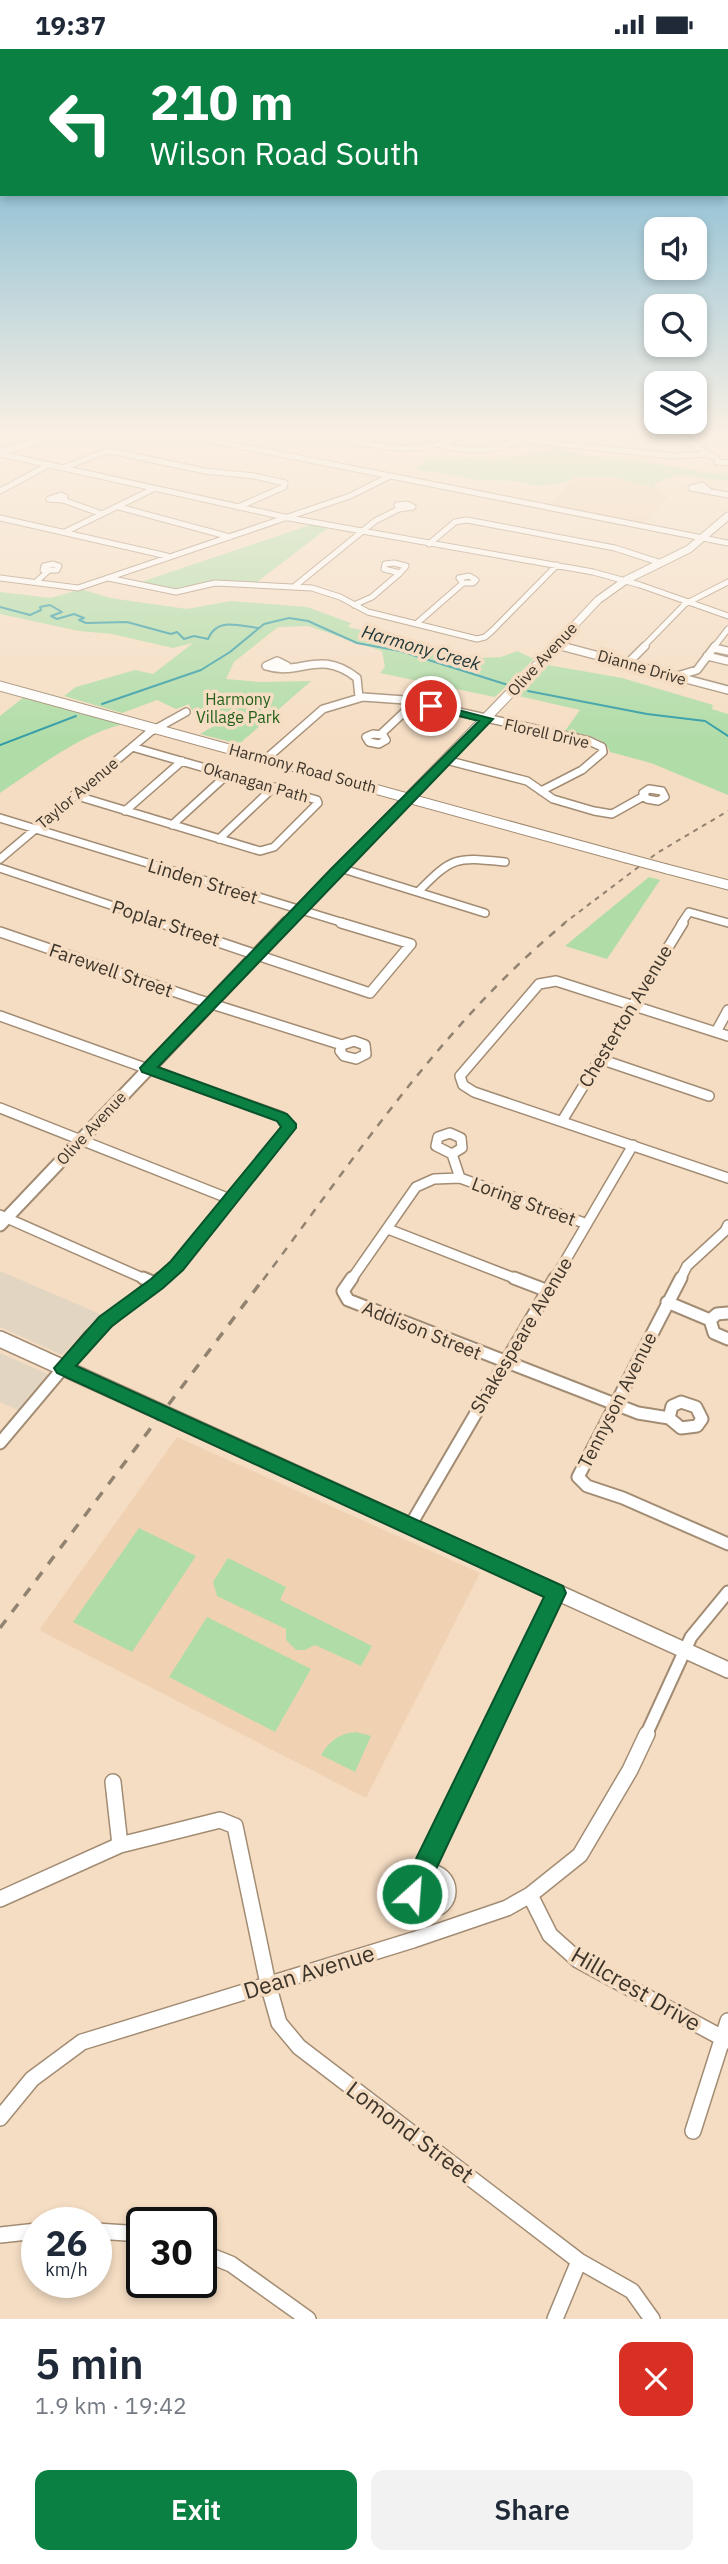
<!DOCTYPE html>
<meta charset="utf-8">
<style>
:root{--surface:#fff;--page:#f2f2f3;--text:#1f2937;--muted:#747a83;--accent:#0b8043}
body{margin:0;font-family:"IBM Plex Sans",sans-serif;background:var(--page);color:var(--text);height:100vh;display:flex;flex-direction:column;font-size:26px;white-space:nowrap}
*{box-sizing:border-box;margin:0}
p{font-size:23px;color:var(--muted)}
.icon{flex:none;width:38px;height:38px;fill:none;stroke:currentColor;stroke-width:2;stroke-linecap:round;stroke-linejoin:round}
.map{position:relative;height:2270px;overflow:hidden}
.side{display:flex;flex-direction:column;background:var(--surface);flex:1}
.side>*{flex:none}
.banner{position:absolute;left:0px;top:0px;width:728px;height:147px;box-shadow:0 4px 10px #0003;background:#0b8043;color:#fff;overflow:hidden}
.buttons{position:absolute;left:644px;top:168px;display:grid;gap:14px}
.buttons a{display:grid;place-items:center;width:63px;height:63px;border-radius:14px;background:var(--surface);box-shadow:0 4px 10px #0003;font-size:35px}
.speed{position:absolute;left:21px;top:2158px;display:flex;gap:14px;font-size:35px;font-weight:700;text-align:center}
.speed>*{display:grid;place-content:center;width:91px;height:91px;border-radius:50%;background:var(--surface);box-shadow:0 4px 10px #0003;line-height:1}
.speed small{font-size:18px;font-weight:400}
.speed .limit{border:4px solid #111;border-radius:10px;background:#fff;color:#111}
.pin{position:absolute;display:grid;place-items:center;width:60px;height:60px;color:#fff;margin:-30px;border:4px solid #fff;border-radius:50%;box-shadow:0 2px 7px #0007}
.me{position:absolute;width:77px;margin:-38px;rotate:26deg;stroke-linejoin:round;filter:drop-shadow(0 0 5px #0008)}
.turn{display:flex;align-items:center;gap:24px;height:147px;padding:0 35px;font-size:32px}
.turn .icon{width:91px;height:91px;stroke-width:2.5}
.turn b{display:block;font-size:49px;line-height:60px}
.round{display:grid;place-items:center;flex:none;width:74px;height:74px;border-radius:14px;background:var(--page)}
.overview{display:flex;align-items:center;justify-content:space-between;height:119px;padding:0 35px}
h1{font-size:42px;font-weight:600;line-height:52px}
.button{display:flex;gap:14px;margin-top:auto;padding:14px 35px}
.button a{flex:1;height:80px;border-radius:14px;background:var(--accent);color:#fff;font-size:28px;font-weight:600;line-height:80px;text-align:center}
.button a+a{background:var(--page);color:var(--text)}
.status{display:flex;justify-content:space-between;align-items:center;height:49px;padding:0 35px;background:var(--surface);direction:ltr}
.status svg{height:19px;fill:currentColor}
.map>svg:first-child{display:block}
.commercial{fill:#e2d6c2}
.built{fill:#f0d2b2}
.green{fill:#afdca7}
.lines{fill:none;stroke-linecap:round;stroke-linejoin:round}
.stream{stroke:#2d9ba5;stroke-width:2}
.minor-far4-casing{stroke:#a28c73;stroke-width:7}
.minor-far3-casing{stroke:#a28c73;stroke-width:10}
.minor-far2-casing{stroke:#a28c73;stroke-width:12}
.minor-far1-casing{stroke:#a28c73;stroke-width:15}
.minor-casing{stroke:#a28c73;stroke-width:18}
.major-far3-casing{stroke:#a28c73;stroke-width:9}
.major-far2-casing{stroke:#a28c73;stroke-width:11}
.major-far1-casing{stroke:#a28c73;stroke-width:15}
.major-casing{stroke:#a28c73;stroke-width:18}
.minor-far4{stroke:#fff;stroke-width:5}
.minor-far3{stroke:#fff;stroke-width:7}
.minor-far2{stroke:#fff;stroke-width:9}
.minor-far1{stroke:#fff;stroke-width:11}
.minor{stroke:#fff;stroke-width:15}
.major-far3{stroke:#fff;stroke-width:7}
.major-far2{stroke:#fff;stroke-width:9}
.major-far1{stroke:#fff;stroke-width:11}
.major{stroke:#fff;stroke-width:15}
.rail-far2{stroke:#928270;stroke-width:2;stroke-dasharray:5 5;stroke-linecap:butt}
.rail-far1{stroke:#928270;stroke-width:2.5;stroke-dasharray:8 8;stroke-linecap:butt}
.rail{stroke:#928270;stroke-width:3.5;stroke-dasharray:10 10;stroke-linecap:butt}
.major-bridge-casing{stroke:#a28c73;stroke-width:11;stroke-linecap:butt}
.major-bridge{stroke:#fff;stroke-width:9}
.route{fill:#0b8043;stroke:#07532c;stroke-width:2}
.labels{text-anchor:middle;stroke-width:7;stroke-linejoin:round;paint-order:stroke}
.far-street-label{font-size:16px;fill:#3e352a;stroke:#f5ddc3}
.far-park-label{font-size:16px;fill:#25611a;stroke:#f5ddc3}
.far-water-label{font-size:18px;font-style:italic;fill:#20383a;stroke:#f5ddc3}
.street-label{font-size:19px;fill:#3e352a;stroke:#f5ddc3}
.near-street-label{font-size:23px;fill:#3e352a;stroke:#f5ddc3}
</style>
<div class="status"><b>19:37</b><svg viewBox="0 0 49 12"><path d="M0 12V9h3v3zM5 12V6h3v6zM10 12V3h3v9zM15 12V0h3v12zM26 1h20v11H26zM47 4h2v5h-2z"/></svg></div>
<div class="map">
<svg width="728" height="2270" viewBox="0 0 728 2270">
<rect width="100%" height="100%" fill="#f5ddc3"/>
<path class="commercial" d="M 0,1222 L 100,1265 L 62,1306 L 0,1278 Z
M 0,1304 L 48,1325 L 18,1361 L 0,1353 Z"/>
<path class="built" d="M 597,427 L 620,430 L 655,439 L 668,448 L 645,474 L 549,456 L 575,428 Z
M 177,1388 L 480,1524 L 366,1749 L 39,1581 Z"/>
<path class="green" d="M 555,398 L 585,407 L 621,409 L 717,425 L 728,423 L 728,432 L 678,426 L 655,434 L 655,439 L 612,428 L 576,428 L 564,434 L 536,437 L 516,432 L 479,431 L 416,420 L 428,408 L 493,410 L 542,404 Z
M 313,475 L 329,478 L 257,533 L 216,532 L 175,540 L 141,533 Z
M 81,540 L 110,549 L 187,560 L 231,552 L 307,558 L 351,574 L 348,578 L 478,609 L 501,608 L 517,602 L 534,610 L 495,648 L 380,624 L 385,618 L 382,602 L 308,577 L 278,578 L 234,613 L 226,630 L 261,633 L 311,632 L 239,695 L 200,685 L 214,677 L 192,661 L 189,655 L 176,660 L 157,651 L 122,664 L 64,647 L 76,638 L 135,621 L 153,625 L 193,594 L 173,599 L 112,585 L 79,582 L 0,565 L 0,543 L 51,549 Z
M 548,616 L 622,629 L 713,656 L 712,660 L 728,665 L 728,746 L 651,714 L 610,703 C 605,686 580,686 565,682 L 580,661 L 519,647 Z
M 24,648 L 123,675 C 77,687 39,718 0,744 L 0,667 Z
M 649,828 L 660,831 L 607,910 L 565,897 Z
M 139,1479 L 196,1507 L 132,1603 L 73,1573 Z
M 228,1509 L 286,1538 L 280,1551 L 372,1597 L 361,1617 L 315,1596 L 305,1601 L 296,1601 L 286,1591 L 286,1580 L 217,1547 L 213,1533 Z
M 207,1568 L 311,1620 L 275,1683 L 169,1628 Z
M 356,1683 L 371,1687 L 355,1723 L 321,1706 C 331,1691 338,1685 356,1683 Z"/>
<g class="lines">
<path class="stream" d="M 0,558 L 30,566 L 41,561 L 40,558 L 50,556 L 62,563 L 51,567 L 57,570 L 74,565 L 84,569 L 79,571 L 86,574 L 127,573 L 171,585 L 177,583 L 184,590 L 194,587 L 208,590 C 217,568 238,577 258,579
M 528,642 L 647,665 L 705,672 L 728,687
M 102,655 L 201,621 L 230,603 L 264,575 L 289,569 L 308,572 L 357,594 L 400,602 L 508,636
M 0,696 L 76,667"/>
<defs>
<path id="minor-far4" d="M 159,381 L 728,494
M 305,381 C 372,395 412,414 478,381
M 680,381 L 686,391 L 717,410 L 717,413 L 728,414
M 662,384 L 646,384 L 654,387 L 680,384
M 203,390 L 216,381
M 523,391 L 672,407 L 707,405
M 444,397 C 479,404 505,403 534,381
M 578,397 L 595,381
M 0,405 L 289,469 L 593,523 L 640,536 L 728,567
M 63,419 L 104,403 L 115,403 L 205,422 L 254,427 L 285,434 L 284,438 L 238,458
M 708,441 L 702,436 L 691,439 L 728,446
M 0,442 L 48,416
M 61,446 L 65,448 L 63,451 L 49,450 Z
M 63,451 L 99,464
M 407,455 L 413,458 L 399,460 L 397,456 Z
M 119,458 L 230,488
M 0,469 L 167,507
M 65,483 L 153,440
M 429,495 L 455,473 L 467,471 L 615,499 L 661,514
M 394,514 L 406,517 L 400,524 L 384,520 L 385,515 Z
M 53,515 L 59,517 L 57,521 L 43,521 L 44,517 Z
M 469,527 L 476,531 L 473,534 L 463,534 L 459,529 Z
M 0,529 L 78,539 L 350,447 L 388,428
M 108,529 L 176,543 L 215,534 L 312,539 L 340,548 L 368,563 L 477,590 L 485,588 L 493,581 L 557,516
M 36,533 L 48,522
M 295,537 L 375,472 L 399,460
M 354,556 L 372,548 L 400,524
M 416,575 L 463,534
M 555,595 L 567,598
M 643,598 L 685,555 L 728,533
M 714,598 L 728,580"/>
<path id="minor-far3" d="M 561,597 L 728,641
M 714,599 L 728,602
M 707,607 L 728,612
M 629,613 L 645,597
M 287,617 L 277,612 L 266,617 C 300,628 319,599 357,629 L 359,648
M 677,627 L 697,621 L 715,597
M 373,685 L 383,686 L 386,691 L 379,695 L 369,693 L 366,688 Z
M 381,685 L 415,653
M 267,709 L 323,660 L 363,648 L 405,651 L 589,692 L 602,698 L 603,703 L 582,721 L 541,742
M 446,711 L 527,732 L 553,750 L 594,762 L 612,765 L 644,747
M 649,740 L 662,742 L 665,748 L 658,752 L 647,750 L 643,744 Z
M 74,746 L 260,802 L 274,798 L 318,754 L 317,751 L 132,698
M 125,762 L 182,712
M 0,769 L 347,875
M 172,776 L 228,725
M 219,790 L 274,738
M 0,810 L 150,683 L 186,663
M 0,819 L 167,875
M 340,819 L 485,864
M 418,843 C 453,807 456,808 505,813
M 681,875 L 689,863 L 728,874"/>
<path id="minor-far2" d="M 162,874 L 370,944 L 411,895 L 341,874
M 0,883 L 196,950 L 342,996
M 0,967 L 282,1068 L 288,1075 L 288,1079 L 177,1216 L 159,1231
M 716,983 L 728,961
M 728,987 L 556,932 L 539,935 L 460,1027 L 463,1036 L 474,1043 L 728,1129
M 354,992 L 365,996 L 366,1005 L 356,1010 L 344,1007 L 340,1002 L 342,996 Z
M 600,1010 L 709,1047
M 0,1059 L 230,1150
M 562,1072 L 683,874
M 450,1084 L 461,1089 L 462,1099 L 452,1105 L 436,1097 L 438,1088 Z
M 452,1105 L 460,1129
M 0,1166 L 147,1231
M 388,1180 L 519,1231
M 351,1231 L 416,1138 L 434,1130 L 460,1129 L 587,1175
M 554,1231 L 633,1096
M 680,1231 L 687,1217 L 725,1182 L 728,1176"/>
<path id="minor-far1" d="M 143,1229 L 157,1235
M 352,1229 L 343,1242 L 348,1251 L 638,1364 L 669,1369
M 514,1229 L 548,1242
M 681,1229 L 578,1428 L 587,1437 L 623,1449 L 728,1495
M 667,1253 L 710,1271
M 710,1271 L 714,1284 L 728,1290
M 710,1271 L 717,1265 L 728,1264
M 681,1353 L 696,1358 L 702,1370 L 697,1377 L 681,1379 L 669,1369 L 672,1357 Z
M 0,1394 L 90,1287 L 161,1229
M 410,1477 L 555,1229
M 488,1686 L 556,1544
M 646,1686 L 691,1588 L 728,1543"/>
<path id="minor" d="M 113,1733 L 120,1796
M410 1842a19 19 0 1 1 38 0a19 19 0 1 1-38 0Z
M 421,1825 L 488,1685
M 530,1846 L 550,1886 L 578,1911 L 728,1992
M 0,1850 L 120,1796 L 220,1771 L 235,1777 L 268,1935 L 279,1974 L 299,1998 L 579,2212 L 632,2242 L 652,2270
M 0,2069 L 32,2030 L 82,1993 L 413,1891 L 507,1859 L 530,1846 L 580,1806 L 630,1721 L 647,1685
M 693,2082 L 728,1972
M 96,2182 L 142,2185
M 0,2186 L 37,2182
M 201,2203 L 231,2215 L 308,2270
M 555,2270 L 579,2212"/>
<path id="major-far3" d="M 0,403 L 77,381
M 554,598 L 598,551 L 626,531 L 689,500 L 728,467"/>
<path id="major-far2" d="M 0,637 L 626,809
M 667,820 L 728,836
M 285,875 L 556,597"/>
<path id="major-far1" d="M 0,1176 L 287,874"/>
<path id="major" d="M 0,1290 L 728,1621"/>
</defs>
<use href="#minor-far4" class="minor-far4-casing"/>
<use href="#minor-far3" class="minor-far3-casing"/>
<use href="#minor-far2" class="minor-far2-casing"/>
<use href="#minor-far1" class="minor-far1-casing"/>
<use href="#minor" class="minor-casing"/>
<use href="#major-far3" class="major-far3-casing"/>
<use href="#major-far2" class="major-far2-casing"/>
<use href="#major-far1" class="major-far1-casing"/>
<use href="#major" class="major-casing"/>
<use href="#minor-far4" class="minor-far4"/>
<use href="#minor-far3" class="minor-far3"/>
<use href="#minor-far2" class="minor-far2"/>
<use href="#minor-far1" class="minor-far1"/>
<use href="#minor" class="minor"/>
<use href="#major-far3" class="major-far3"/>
<use href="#major-far2" class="major-far2"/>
<use href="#major-far1" class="major-far1"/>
<use href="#major" class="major"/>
<path class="rail-far2" d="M 563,875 L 657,804 L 728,762"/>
<path class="rail-far1" d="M 263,1231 C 357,1106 444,974 565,874"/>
<path class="rail" d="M 0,1579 L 264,1229"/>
<defs>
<path id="major-bridge" d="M 626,809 L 667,820"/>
</defs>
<use href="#major-bridge" class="major-bridge-casing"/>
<use href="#major-bridge" class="major-bridge"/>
</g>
<linearGradient id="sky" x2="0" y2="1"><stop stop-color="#5daacd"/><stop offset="0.55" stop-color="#faf0e4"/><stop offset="1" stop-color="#faf0e4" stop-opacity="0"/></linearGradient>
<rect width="728" height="699" fill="url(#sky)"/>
<path class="route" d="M 431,654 L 493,670 L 158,1018 L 287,1065 L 296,1075 L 296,1079 L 183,1221 L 163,1239 L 112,1277 L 76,1317 L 563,1537 L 566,1544 L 430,1833 L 424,1838 L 420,1853 L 412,1857 L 403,1853 C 397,1838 402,1827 413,1816 L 544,1548 L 57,1324 L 54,1319 L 99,1268 L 151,1230 L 171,1212 L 281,1078 L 277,1072 L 142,1023 L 140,1019 L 331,820 L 479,672 L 427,659 L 426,657 Z"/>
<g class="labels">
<g class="far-street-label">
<text transform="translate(542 610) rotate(-47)" y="6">Olive Avenue</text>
<text transform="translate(642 618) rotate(16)" y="6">Dianne Drive</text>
<text transform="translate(547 684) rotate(13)" y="6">Florell Drive</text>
<text transform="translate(303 719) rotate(15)" y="6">Harmony Road South</text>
<text transform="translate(256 733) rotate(16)" y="6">Okanagan Path</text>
<text transform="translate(77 744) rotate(-40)" y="6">Taylor Avenue</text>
<text transform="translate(91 1079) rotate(-47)" y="6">Olive Avenue</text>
</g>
<g class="far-park-label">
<text x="238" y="656">Harmony<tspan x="238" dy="18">Village Park</tspan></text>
</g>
<g class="far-water-label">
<text transform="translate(421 599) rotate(16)" y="6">Harmony Creek</text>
</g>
<g class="street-label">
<text transform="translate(203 832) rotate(17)" y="7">Linden Street</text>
<text transform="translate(166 874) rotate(18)" y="7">Poplar Street</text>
<text transform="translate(111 921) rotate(19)" y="7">Farewell Street</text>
<text transform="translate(625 967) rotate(-59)" y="7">Chesterton Avenue</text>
<text transform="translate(524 1152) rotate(20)" y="7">Loring Street</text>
<text transform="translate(422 1281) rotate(22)" y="7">Addison Street</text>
<text transform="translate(521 1286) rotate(-59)" y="7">Shakespeare Avenue</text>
<text transform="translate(617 1351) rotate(-63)" y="7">Tennyson Avenue</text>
</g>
<g class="near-street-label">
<text transform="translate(309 1923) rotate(-17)" y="8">Dean Avenue</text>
<text transform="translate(636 1940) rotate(30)" y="8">Hillcrest Drive</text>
<text transform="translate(410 2083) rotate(37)" y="8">Lomond Street</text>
</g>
</g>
</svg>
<div class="buttons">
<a><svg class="icon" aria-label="sound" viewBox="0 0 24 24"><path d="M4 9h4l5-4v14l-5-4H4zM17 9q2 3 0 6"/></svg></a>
<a><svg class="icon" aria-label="search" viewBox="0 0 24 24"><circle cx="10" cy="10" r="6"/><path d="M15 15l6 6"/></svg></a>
<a><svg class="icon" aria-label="layers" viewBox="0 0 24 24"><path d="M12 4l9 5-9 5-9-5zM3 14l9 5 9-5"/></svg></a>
</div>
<div class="speed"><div>26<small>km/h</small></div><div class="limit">30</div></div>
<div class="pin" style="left:431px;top:657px;background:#d93025"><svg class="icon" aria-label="arrive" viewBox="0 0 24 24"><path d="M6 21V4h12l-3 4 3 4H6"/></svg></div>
<svg class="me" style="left:412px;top:1845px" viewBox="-20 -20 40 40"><circle r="17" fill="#0b8043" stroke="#fff" stroke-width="3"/><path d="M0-11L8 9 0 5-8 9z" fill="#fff"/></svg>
<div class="banner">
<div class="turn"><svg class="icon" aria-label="left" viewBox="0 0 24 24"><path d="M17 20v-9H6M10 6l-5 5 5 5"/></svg><div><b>210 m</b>Wilson Road South</div></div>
</div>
</div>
<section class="side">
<div class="overview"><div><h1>5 min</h1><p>1.9 km · 19:42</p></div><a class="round" style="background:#d93025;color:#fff"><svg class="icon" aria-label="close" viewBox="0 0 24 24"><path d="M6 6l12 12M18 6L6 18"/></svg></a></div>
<div class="button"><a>Exit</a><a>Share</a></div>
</section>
